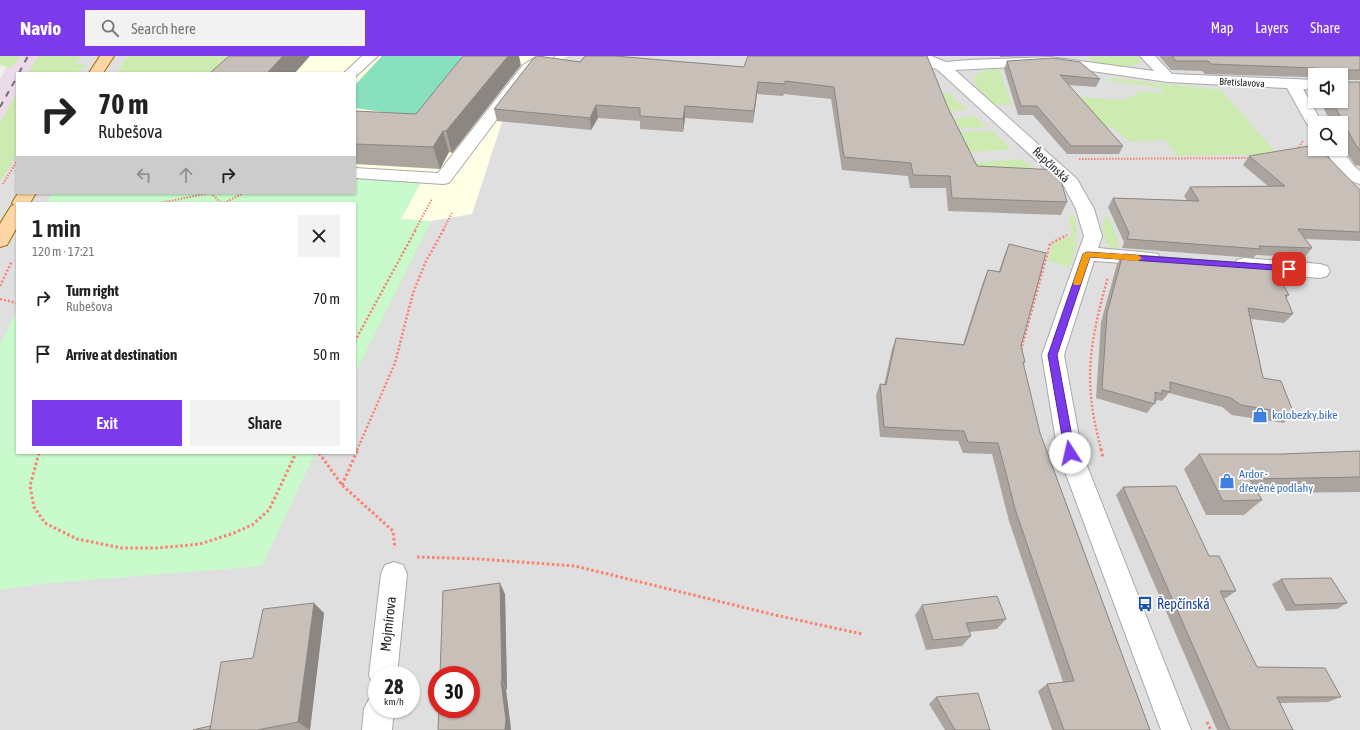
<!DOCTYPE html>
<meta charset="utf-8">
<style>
:root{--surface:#fff;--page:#f2f2f2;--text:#222;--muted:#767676;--accent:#7c3aed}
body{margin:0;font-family:"Asap Condensed",sans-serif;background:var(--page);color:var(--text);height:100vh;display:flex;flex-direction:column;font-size:15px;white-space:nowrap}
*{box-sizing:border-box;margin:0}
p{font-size:13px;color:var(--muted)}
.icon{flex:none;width:22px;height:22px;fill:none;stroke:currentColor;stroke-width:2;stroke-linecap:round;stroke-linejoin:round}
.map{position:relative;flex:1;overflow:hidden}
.sheet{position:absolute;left:16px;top:146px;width:340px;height:252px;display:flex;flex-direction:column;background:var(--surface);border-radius:0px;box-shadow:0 1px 3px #0004}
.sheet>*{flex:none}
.guide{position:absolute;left:16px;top:16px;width:340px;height:122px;border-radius:0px;box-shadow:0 1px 3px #0004;background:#fff;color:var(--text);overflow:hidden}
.controls{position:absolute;left:1308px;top:12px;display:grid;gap:8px}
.controls a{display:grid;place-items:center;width:40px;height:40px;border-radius:0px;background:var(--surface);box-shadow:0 1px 3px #0004;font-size:20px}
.speed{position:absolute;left:368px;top:610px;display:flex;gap:8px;font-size:20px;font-weight:700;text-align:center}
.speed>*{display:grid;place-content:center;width:52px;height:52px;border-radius:50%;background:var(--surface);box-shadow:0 1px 3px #0004;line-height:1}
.speed small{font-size:10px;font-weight:400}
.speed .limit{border:6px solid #d22;background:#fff;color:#111}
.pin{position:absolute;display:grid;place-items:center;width:34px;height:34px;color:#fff;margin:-17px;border-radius:8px;box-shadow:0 2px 6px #0006}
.me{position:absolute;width:44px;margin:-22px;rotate:350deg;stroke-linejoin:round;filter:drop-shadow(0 0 3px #0008)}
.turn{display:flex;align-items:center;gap:14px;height:84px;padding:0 16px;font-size:18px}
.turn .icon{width:52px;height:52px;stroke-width:2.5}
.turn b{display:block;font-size:28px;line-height:34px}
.lanes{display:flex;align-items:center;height:38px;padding:0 16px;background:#0003;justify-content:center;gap:20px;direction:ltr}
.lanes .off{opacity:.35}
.round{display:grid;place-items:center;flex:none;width:42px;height:42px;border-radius:0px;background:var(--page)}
.head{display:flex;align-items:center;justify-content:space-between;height:68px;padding:0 16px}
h1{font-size:24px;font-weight:600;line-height:30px}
.button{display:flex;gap:8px;margin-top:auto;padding:8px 16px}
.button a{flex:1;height:46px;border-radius:0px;background:var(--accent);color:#fff;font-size:16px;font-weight:600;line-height:46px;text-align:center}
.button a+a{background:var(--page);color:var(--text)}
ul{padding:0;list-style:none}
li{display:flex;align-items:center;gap:12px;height:56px;padding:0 16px}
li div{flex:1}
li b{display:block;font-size:15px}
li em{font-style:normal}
header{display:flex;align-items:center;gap:24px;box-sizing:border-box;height:56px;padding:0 20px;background:var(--accent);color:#fff}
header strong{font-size:19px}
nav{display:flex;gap:22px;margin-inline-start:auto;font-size:14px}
.search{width:280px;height:36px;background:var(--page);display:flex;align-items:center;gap:10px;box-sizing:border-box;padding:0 14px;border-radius:0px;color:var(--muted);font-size:15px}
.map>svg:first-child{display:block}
.residential{fill:#e0dfdf;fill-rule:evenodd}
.industrial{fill:#ebdbe8}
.education{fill:#ffffe5}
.grass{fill:#cdebb0}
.park{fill:#c8facc}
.pitch{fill:#88e0be}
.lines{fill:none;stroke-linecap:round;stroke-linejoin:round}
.minor-casing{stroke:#a9a9a9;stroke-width:2}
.major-casing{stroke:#a06b00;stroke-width:2}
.path-far2{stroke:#fa8072;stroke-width:2;stroke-dasharray:1.5 1.5;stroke-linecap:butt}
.path-far1{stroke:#fa8072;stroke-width:2.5;stroke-dasharray:2 2;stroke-linecap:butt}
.path{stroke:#fa8072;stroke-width:3;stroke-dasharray:2.5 2.5;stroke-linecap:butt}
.minor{fill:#fff;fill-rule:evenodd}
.major{fill:#fcd6a4;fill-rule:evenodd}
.rail{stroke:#707070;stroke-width:2;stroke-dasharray:6 6;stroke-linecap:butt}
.wall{fill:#aba49e}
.shaded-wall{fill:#8b8681}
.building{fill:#c7bfb8;stroke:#8b8681}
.route{fill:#7c3aed;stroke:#51269a}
.slow{fill:#f59e0b}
.labels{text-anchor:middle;stroke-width:3.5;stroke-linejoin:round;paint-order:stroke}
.far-street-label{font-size:10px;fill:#222;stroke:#fff}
.street-label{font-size:12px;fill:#222;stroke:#fff}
.shop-label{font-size:12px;fill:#366cbe;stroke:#fff;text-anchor:start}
.near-transit-label{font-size:14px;fill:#164399;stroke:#fff;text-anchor:start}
.near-street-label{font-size:14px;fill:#222;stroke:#fff}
</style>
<header>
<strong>Navio</strong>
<div class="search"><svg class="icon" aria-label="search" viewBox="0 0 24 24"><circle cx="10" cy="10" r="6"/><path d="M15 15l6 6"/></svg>Search here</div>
<nav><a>Map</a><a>Layers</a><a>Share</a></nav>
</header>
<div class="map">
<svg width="1360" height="674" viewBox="0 0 1360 674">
<rect width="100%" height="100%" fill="#f2efe9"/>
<path class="residential" d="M 44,0 L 1360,0 L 1360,674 L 0,674 L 0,83 L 17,51 L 17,137 L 355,137 L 355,17 L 35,17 ZM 1315,19 L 1341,19 L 1341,45 L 1315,45 ZM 1315,67 L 1341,67 L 1341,93 L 1315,93 ZM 17,147 L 355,147 L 355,397 L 17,397 ZM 377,619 L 411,619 L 411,653 L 377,653 ZM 437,619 L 471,619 L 471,653 L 437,653 Z"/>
<path class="industrial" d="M 13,0 L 44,0 L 35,17 L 17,17 L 17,51 L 0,83 L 0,23 Z"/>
<path class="education" d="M 128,0 L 568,0 L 543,13 L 502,66 L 472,158 L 431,165 L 401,163 L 421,126 L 355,122 L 355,17 L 116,17 Z"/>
<path class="grass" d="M 0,0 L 20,0 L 12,12 L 0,9 Z
M 38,0 L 80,0 L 75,8 L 86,8 L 77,17 L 28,17 Z
M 128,0 L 262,0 L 244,17 L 116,17 Z
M 1087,0 L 1139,0 L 1141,6 C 1134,14 1092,10 1087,0 Z
M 991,13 L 999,13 L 1012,49 L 993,48 C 985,41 972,33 974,21 L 979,17 Z
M 1112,22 L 1221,34 L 1277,98 L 1177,100 L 1165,84 L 1130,86 L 1113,72 L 1093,69 L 1068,40 L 1122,44 L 1130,42 L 1140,35 L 1163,37 L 1162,32 L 1105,24 Z
M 17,36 L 17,98 L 0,126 L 0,67 Z
M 934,36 L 950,38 L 967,54 L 941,56 Z
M 975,60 L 986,71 L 954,73 L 949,63 Z
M 992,75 L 1011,93 L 944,98 L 955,76 Z
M 1022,103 L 1049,127 L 951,121 L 974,107 Z
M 1068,160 L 1075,160 C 1078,179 1077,193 1069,211 L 1048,205 L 1053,188 L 1073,179 Z
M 1107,161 L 1109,161 L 1117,183 L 1118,195 C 1104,193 1100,174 1104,163 Z"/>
<path class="park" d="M 355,122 L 421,126 L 401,163 L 431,165 L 355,318 L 355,147 L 47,147 L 52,137 L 355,137 Z
M 17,255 L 17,397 L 315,397 L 262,510 L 41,528 L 0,534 L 0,288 Z"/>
<path class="pitch" d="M 382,0 L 458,0 L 467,1 L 418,61 L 355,52 L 355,29 Z"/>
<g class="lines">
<defs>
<path id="minor" d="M 362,0 L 378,0 L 356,20 L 355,20 L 355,17 L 344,17 Z
M 537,0 L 554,0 L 552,3 L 533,15 L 449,127 L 443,128 L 355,122 L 355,112 L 438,117 L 523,9 Z
M 910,0 L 931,0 L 946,6 L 968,4 L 1050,1 L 1154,15 L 1140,0 L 1155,0 L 1172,18 L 1315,24 L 1315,34 L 1303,33 L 1322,67 L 1315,67 L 1315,73 L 1309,71 L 1307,68 L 1287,32 L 1168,26 L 1050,9 L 955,14 L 1077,123 L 1094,153 L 1102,180 L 1098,192 L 1151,197 L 1158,198 L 1160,203 L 1158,208 L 1151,209 L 1094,205 L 1064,299 L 1082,397 L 1191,674 L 1161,674 L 1058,397 L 1042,299 L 1084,180 L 1076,153 L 1064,130 L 938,14 C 931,10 914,6 910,0 Z
M 1324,93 L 1341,93 L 1354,110 L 1360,115 L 1360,128 C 1343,124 1333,106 1324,93 Z
M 1244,202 L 1320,208 L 1327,210 L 1330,215 L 1327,220 L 1320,222 L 1244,216 L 1237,214 L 1234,209 L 1237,204 Z
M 394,506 L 403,509 L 407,518 L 397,619 L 377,619 L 377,631 L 373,629 L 369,619 L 381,518 L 385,509 Z
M 377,639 L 377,653 L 394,653 L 392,674 L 362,674 L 364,653 L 369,643 Z"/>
<path id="major" d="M 100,0 L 114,0 L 103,17 L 89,17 Z
M 18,137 L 36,137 L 30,147 L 17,147 L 17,171 L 7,189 L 0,191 L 0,168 L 11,150 L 14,149 L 12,147 Z"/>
</defs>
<use href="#minor" class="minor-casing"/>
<use href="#major" class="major-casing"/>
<path class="path-far2" d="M 1297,94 L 1303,85
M 1079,103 L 1250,102
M 3,128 L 17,105
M 211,137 L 221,147
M 160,147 L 210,137
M 224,147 L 242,138 L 241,137
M 415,174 L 432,143
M 443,174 L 452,157"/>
<path class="path-far1" d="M 0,230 L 12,205
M 0,243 L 17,247
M 355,285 L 416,173
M 1021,294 L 1050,188 L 1067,179
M 357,394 L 395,307 L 413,237 L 426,205 L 444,173
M 1101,394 C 1097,376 1092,358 1091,339 C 1087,299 1097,260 1108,221"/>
<path class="path" d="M 1101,393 L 1103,401
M 39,397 L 30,430 L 34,451 L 45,467 L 77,483 L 122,492 L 158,492 L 200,488 L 234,477 L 252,469 L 269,454 L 296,397
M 319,397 L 342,429 L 393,475 L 395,492
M 342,429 L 358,393
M 417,501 L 480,503 L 575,510 L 775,559 L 862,578
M 1207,666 L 1211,674"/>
<use href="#minor" class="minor"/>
<use href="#major" class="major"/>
<path class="rail" d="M 19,17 L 28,0
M 0,51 L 17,21"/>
</g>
<path class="wall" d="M 585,0 L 625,0 L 625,1 L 744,11 L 948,52 L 977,110 L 1067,146 L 1061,159 L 948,155 L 946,132 L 910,132 L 908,120 L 842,114 L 831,43 L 784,38 L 783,40 L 757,38 L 753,67 L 685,62 L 683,76 L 640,73 L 640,65 L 598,62 L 591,74 L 497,65 L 494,53 L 580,6 Z
M 1000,0 L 1036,0 L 1000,1 Z
M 1159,0 L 1360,0 L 1360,24 L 1347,24 L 1347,26 L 1360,26 L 1360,110 L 1355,109 L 1346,96 L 1341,87 L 1341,67 L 1331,67 L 1320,45 L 1341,45 L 1341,19 L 1315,19 L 1315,23 L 1308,21 L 1205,18 L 1202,15 L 1171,14 Z
M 1007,5 L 1100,23 L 1096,31 L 1068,29 L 1123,90 L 1119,98 L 1067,98 L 1033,59 L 1018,59 L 1004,13 Z
M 521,9 L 452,97 L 449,96 L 440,113 L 355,108 L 355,55 L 416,58 Z
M 1249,100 L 1360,134 L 1360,185 L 1305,183 L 1312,192 L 1305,201 L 1256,199 L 1253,202 L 1122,192 L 1124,186 L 1108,151 L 1113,142 L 1187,144 L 1184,140 L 1190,131 L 1268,130 L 1243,109 Z
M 1009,188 L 1021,290 L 1025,306 L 1023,309 L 1040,377 L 1150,674 L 1052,674 L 1038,635 L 1047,628 L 1063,626 L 1009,465 L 992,398 L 963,397 L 958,385 L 880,381 L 876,339 L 880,328 L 884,329 L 892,293 L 896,282 L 963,288 L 983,226 L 988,214 L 999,215 L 1004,200 Z
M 1123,198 L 1289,239 L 1286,242 L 1293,258 L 1284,267 L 1251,263 L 1263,322 L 1294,358 L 1284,367 L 1232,359 L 1222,351 L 1169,337 L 1162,345 L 1157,344 L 1147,357 L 1096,342 L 1101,266 L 1117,208 Z
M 1360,395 L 1360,436 L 1258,437 L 1262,444 L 1244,459 L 1206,459 L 1184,413 L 1199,398 L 1281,398 Z
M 1123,431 L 1209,500 L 1236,535 L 1226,542 L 1223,542 L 1257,611 L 1341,641 L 1328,646 L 1280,647 L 1293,674 L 1217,674 L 1116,439 Z
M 1281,523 L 1347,547 L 1337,553 L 1286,555 L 1272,528 Z
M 443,535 L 505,538 L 507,634 L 506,634 L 511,672 Z
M 922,549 L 1006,563 L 997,573 L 969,576 L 971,580 L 962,590 L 926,594 L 915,559 Z
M 324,557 L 310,674 L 193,674 L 210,670 L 253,602 Z
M 936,641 L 990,674 L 945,674 L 929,648 Z"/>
<path class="shaded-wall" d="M 283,0 L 310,0 L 295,17 L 267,17 Z
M 508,0 L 519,0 L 521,9 L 452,97 L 446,75 Z
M 758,26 L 757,38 L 753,67 L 754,55 Z
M 596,49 L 598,62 L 591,74 L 590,62 Z
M 685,50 L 685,62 L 683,76 L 683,63 Z
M 443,75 L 449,96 L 440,113 L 433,91 Z
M 500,527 L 505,538 L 507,634 L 502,625 Z
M 314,547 L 324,557 L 310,674 L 298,666 Z
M 501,625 L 506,634 L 511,674 L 505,674 Z"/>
<path class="building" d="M 229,0 L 283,0 L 267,17 L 210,17 Z
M 463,0 L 508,0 L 446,75 L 443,75 L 433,91 L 355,88 L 355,55 L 416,58 Z
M 538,0 L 580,6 L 585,0 L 615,0 L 744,11 L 748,0 L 927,0 L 948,52 L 977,110 L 1058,114 L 1067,146 L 952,142 L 950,120 L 913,119 L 911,107 L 844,101 L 834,31 L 785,25 L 785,28 L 758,26 L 754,55 L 685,50 L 683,63 L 640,60 L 640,52 L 596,49 L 590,62 L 494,53 L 532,4 Z
M 1172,0 L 1360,0 L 1360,14 L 1347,14 L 1347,26 L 1360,26 L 1360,95 L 1354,86 L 1332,45 L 1341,45 L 1341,19 L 1323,19 L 1323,13 L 1314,12 L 1211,8 L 1208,5 L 1176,5 Z
M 1053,2 L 1080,6 L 1100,23 L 1060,19 L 1123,90 L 1071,90 L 1037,50 L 1021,50 L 1007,5 Z
M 1315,89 L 1315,93 L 1320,93 L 1360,134 L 1360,176 L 1298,173 L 1312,192 L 1259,190 L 1261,193 L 1127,183 L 1129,177 L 1113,142 L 1199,145 L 1190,131 L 1285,130 L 1249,100 Z
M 1009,188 L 1046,197 L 1021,290 L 1025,306 L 1023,306 L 1040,377 L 1150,674 L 1064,674 L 1047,628 L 1074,625 L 1016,456 L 998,387 L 968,386 L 964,375 L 884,371 L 880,328 L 886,329 L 896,282 L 964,289 L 988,214 L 1000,216 Z
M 1123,198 L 1272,209 L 1289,239 L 1285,239 L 1293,258 L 1248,252 L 1263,322 L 1281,325 L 1294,358 L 1241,349 L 1231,342 L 1170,326 L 1170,336 L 1162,334 L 1162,338 L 1155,336 L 1155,348 L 1102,333 L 1107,257 Z
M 1360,395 L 1360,421 L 1250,423 L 1262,444 L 1223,445 L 1199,398 L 1281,398 Z
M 1176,430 L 1209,500 L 1219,500 L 1236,535 L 1220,535 L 1257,611 L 1325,612 L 1341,641 L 1277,641 L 1293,674 L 1230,674 L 1123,431 Z
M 1331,522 L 1347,547 L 1295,549 L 1281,523 Z
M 500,527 L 502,625 L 501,625 L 506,664 L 505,674 L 438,674 L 439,653 L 471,653 L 471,619 L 440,619 L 443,535 Z
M 997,540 L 1006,563 L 966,567 L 971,580 L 933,584 L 922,549 Z
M 314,547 L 298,666 L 257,674 L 210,674 L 221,606 L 253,602 L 263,553 Z
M 978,637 L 990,674 L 955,674 L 936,641 Z
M 210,670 L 210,674 L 193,674 Z"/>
<path class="route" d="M 1087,196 L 1289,210 L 1293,213 L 1289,215 L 1090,201 L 1057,299 L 1075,397 L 1074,400 L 1067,400 L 1065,397 L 1048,299 L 1083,198 Z"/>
<path class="slow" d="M 1087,196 L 1138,199 L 1142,202 L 1138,205 L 1090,201 L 1081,227 L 1080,229 L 1074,229 L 1073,227 L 1083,198 Z"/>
<defs>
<symbol id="shop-bare" viewBox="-9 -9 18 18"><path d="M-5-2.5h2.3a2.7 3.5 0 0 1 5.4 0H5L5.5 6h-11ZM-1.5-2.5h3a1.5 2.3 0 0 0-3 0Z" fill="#3f7fe0" stroke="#fff" stroke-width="2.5" paint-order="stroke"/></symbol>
<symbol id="bus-bare" viewBox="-9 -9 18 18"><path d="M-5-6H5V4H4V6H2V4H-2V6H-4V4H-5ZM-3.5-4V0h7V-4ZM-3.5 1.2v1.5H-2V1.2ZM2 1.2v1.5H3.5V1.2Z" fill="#1a4fb4" stroke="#fff" stroke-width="2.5" paint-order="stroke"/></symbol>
</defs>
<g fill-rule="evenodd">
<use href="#shop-bare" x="1249" y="348" width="22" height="22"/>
<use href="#shop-bare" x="1216" y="414" width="22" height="22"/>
<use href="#bus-bare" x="1134" y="537" width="22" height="22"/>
</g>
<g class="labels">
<g class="far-street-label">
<text transform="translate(1242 26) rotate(3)" y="4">Břetislavova</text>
</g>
<g class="street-label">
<text transform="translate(1051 109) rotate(43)" y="4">Řepčínská</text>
</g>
<g class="shop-label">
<text x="1272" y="363">kolobezky.bike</text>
<text x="1239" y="422">Ardor -<tspan x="1239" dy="14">dřevěné podlahy</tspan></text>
</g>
<g class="near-transit-label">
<text x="1157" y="553">Řepčínská</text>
</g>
<g class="near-street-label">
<text transform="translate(388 568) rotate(-84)" y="5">Mojmírova</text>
</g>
</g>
</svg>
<div class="controls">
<a><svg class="icon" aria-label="sound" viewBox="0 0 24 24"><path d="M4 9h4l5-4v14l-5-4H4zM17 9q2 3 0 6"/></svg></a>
<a><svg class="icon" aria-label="search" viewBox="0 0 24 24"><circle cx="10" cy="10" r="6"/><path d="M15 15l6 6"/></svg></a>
</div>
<div class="speed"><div>28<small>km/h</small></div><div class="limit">30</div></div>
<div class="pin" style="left:1289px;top:213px;background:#d93025"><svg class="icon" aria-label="arrive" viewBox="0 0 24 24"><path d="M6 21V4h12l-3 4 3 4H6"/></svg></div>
<svg class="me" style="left:1070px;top:397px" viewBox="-20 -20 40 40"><circle r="19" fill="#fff"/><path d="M0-13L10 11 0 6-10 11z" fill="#7c3aed"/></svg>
<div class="guide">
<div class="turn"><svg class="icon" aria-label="right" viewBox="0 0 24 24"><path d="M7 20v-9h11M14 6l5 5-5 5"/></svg><div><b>70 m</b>Rubešova</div></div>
<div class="lanes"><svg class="icon off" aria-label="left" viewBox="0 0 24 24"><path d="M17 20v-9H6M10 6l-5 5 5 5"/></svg><svg class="icon off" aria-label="ahead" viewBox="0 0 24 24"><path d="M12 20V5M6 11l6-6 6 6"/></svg><svg class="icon" aria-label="right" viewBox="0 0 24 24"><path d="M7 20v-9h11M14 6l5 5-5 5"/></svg></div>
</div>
<section class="sheet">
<div class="head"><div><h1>1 min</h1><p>120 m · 17:21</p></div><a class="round"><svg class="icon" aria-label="close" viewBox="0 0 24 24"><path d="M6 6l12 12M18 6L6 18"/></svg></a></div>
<ul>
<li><svg class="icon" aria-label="right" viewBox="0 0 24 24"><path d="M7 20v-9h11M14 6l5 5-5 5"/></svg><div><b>Turn right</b><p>Rubešova</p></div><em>70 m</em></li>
<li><svg class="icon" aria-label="arrive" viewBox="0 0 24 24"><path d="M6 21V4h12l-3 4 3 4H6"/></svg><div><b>Arrive at destination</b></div><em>50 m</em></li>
</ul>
<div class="button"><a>Exit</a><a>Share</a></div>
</section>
</div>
